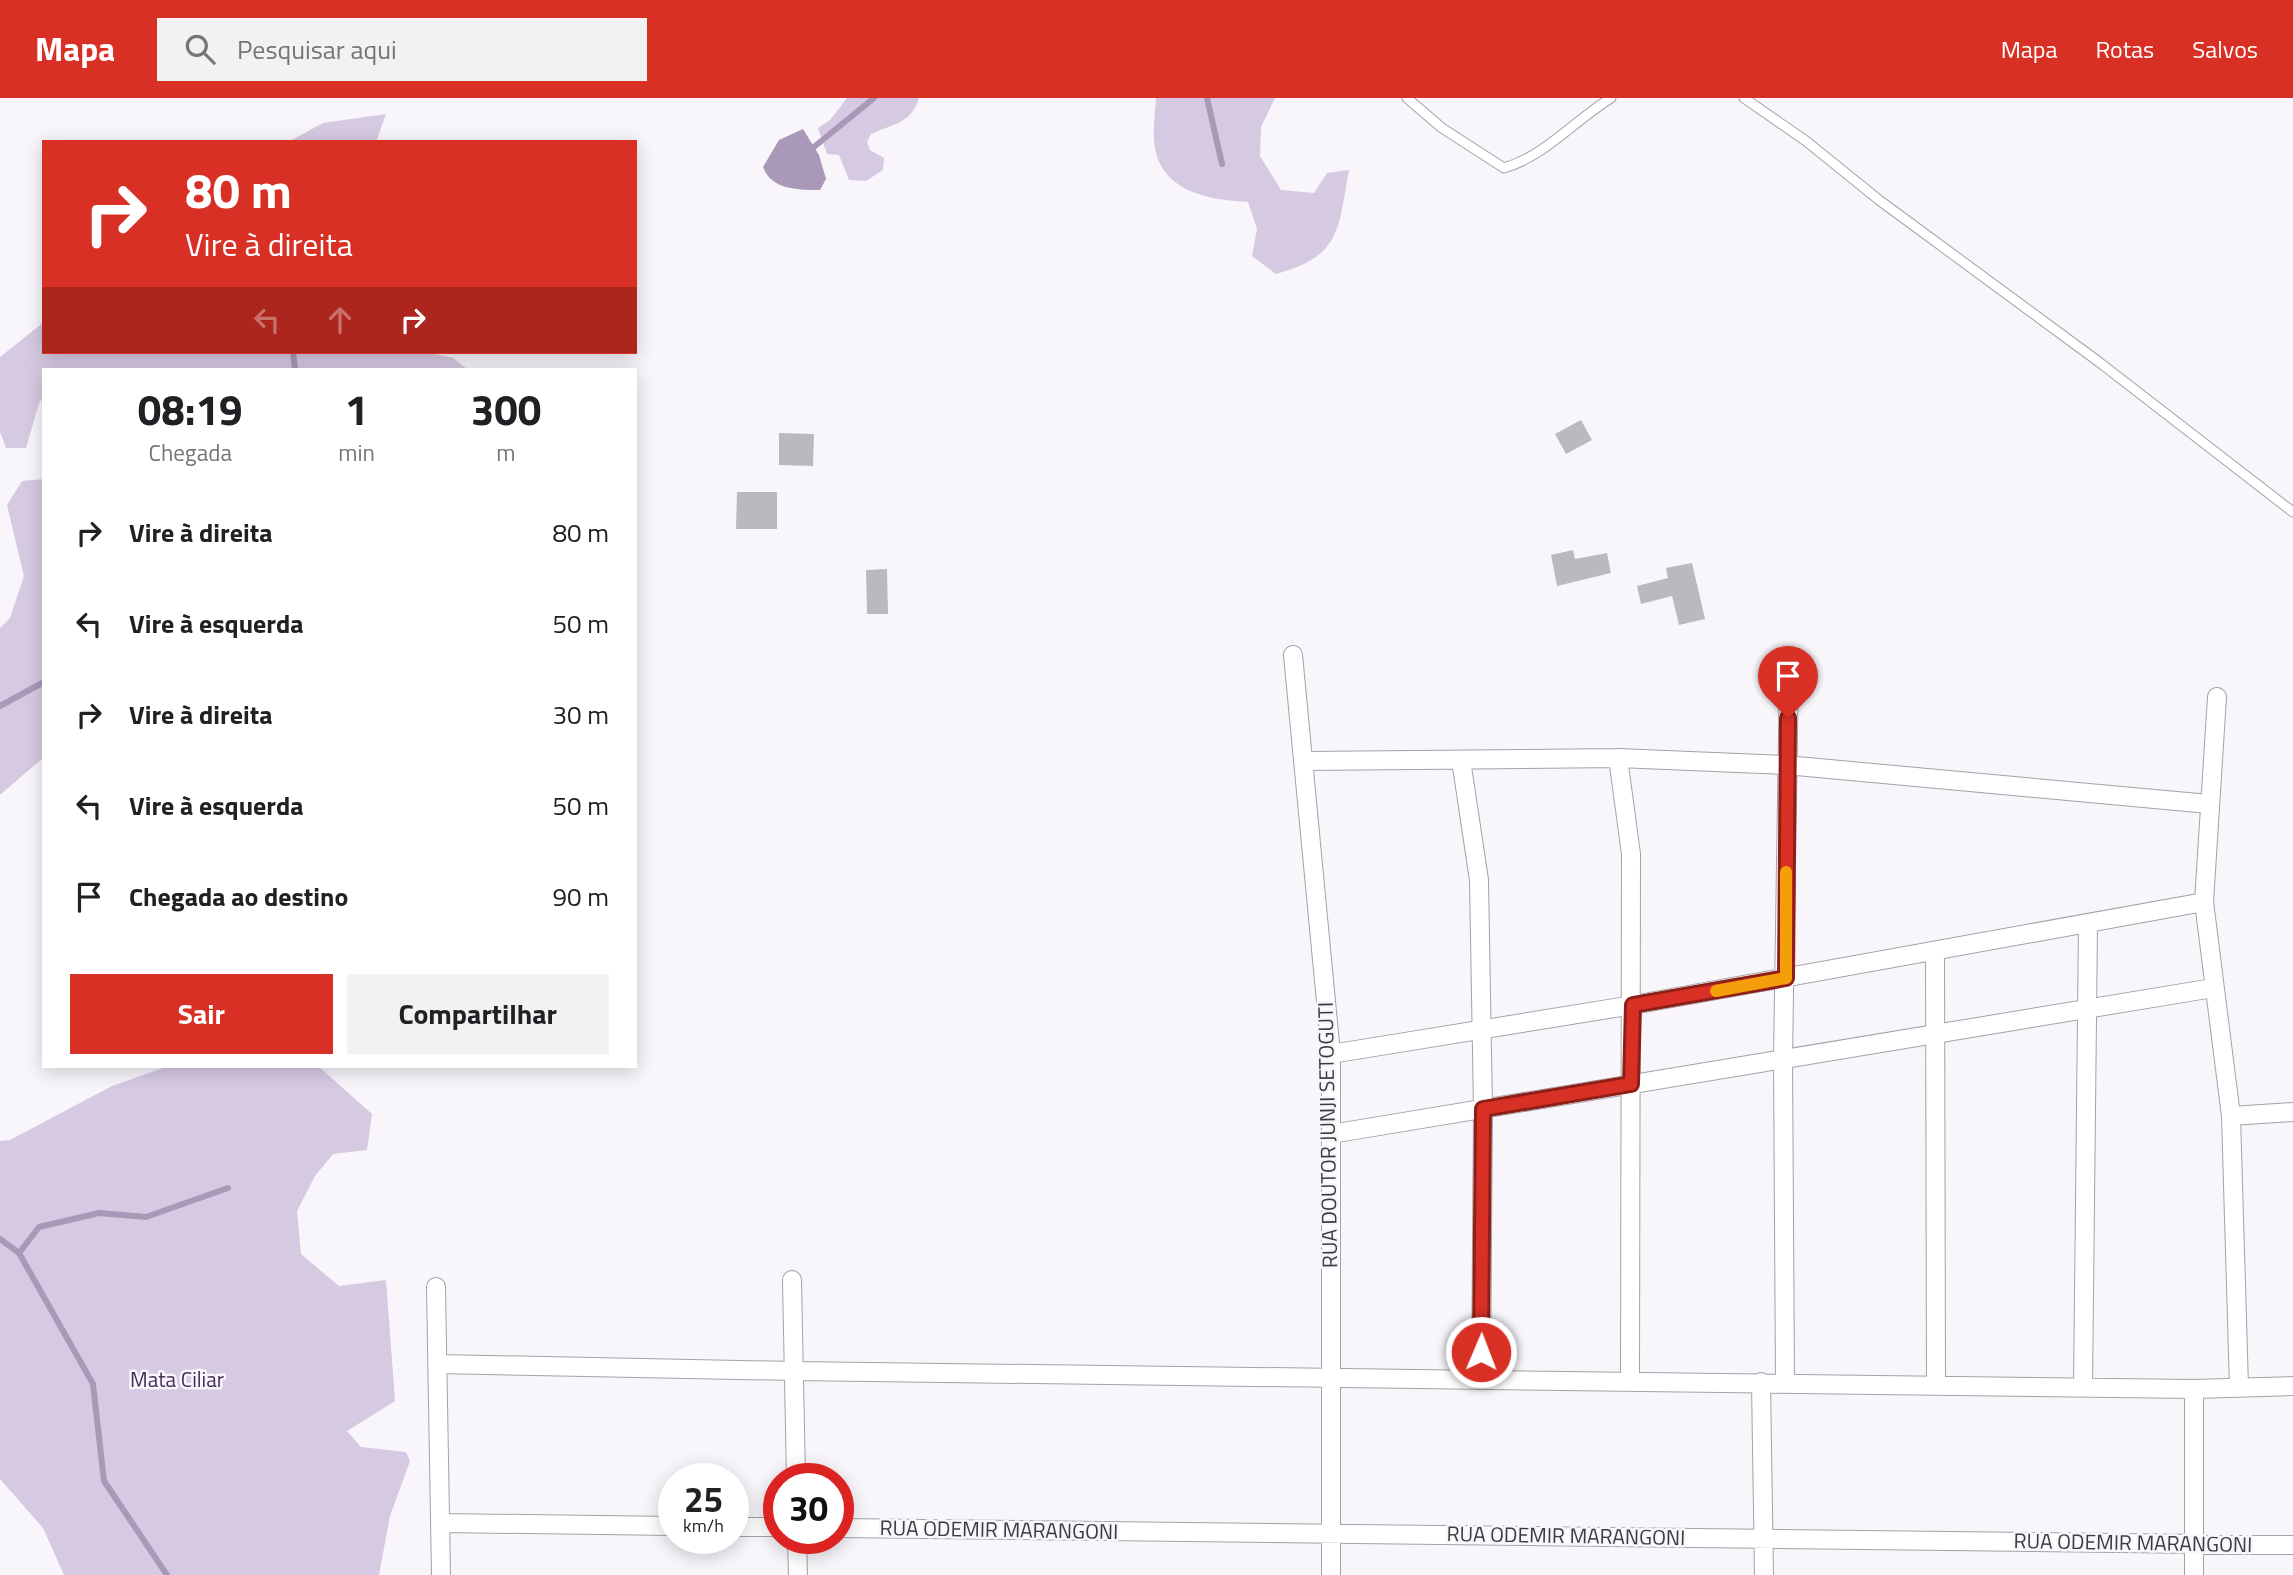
<!DOCTYPE html>
<html lang="pt">
<meta charset="utf-8">
<style>
:root{--surface:#fff;--page:#f2f2f2;--text:#202124;--muted:#757577;--accent:#d93025}
body{margin:0;font-family:"Titillium Web",sans-serif;background:var(--page);color:var(--text);height:100vh;display:flex;flex-direction:column;font-size:26px;white-space:nowrap}
*{box-sizing:border-box;margin:0}
p{font-size:23px;color:var(--muted)}
.icon{flex:none;width:38px;height:38px;fill:none;stroke:currentColor;stroke-width:2;stroke-linecap:round;stroke-linejoin:round}
.map{position:relative;flex:1;overflow:hidden}
.details{position:absolute;left:42px;top:270px;width:595px;height:700px;display:flex;flex-direction:column;background:var(--surface);border-radius:0px;box-shadow:0 4px 18px #0003}
.details>*{flex:none}
.hud{position:absolute;left:42px;top:42px;width:595px;height:214px;border-radius:0px;box-shadow:0 4px 18px #0003;background:#d93025;color:#fff;overflow:hidden}
.speed{position:absolute;left:658px;top:1365px;display:flex;gap:14px;font-size:35px;font-weight:700;text-align:center}
.speed>*{display:grid;place-content:center;width:91px;height:91px;border-radius:50%;background:var(--surface);box-shadow:0 4px 18px #0003;line-height:1}
.speed small{font-size:18px;font-weight:400}
.speed .limit{border:10px solid #d22;background:#fff;color:#111}
.pin{position:absolute;display:grid;place-items:center;width:60px;height:60px;color:#fff;margin:-72px -30px;border-radius:50% 50% 50% 0;rotate:-45deg;box-shadow:0 0 7px #0007}
.pin .icon{rotate:45deg}
.me{position:absolute;width:77px;margin:-38px;rotate:1deg;stroke-linejoin:round;filter:drop-shadow(0 0 5px #0008)}
.turn{display:flex;align-items:center;gap:24px;height:147px;padding:0 28px;font-size:32px}
.turn .icon{width:91px;height:91px;stroke-width:2.5}
.turn b{display:block;font-size:49px;line-height:60px}
.lanes{display:flex;align-items:center;height:66px;padding:0 28px;background:#0003;justify-content:center;gap:35px;direction:ltr}
.lanes .off{opacity:.35}
.eta{display:flex;justify-content:space-evenly;align-items:center;height:119px;text-align:center}
.eta b{font-size:42px;font-weight:700;line-height:49px}
.primary-button{display:flex;gap:14px;margin-top:auto;padding:14px 28px}
.primary-button a{flex:1;height:80px;border-radius:0px;background:var(--accent);color:#fff;font-size:28px;font-weight:700;line-height:80px;text-align:center}
.primary-button a+a{background:var(--page);color:var(--text)}
ul{padding:0;list-style:none}
li{display:flex;align-items:center;gap:21px;height:91px;padding:0 28px}
li div{flex:1}
li b{display:block;font-size:26px}
li em{font-style:normal}
header{display:flex;align-items:center;gap:42px;box-sizing:border-box;height:98px;padding:0 35px;background:var(--accent);color:#fff}
header strong{font-size:33px}
nav{display:flex;gap:38px;margin-inline-start:auto;font-size:24px}
.search{width:490px;height:63px;background:var(--page);display:flex;align-items:center;gap:18px;box-sizing:border-box;padding:0 24px;border-radius:0px;color:var(--muted);font-size:26px}
.map>svg:first-child{display:block}
.green{fill:#d6cae2}
.water{fill:#aa98b8}
.lines{fill:none;stroke-linecap:round;stroke-linejoin:round}
.stream{stroke:#aa98b8;stroke-width:6}
.building{fill:#bcb9be}
.service-casing{stroke:#a4a1a7;stroke-width:11}
.minor-casing{stroke:#a4a1a7;stroke-width:20}
.service{stroke:#fff;stroke-width:9}
.minor{stroke:#fff;stroke-width:18}
.route-casing{stroke:#8d1f18;stroke-width:18}
.route{stroke:#d93025;stroke-width:12}
.slow{stroke:#f59e0b;stroke-width:12}
.labels{text-anchor:middle;stroke-width:5;stroke-linejoin:round;paint-order:stroke}
.street-label{font-size:21px;fill:#3c3b3d;stroke:#f8f5fb}
.park-label{font-size:21px;fill:#462d59;stroke:#f8f5fb}
</style>
<header>
<strong>Mapa</strong>
<div class="search"><svg class="icon" aria-label="search" viewBox="0 0 24 24"><circle cx="10" cy="10" r="6"/><path d="M15 15l6 6"/></svg>Pesquisar aqui</div>
<nav><a>Mapa</a><a>Rotas</a><a>Salvos</a></nav>
</header>
<div class="map">
<svg width="2293" height="1477" viewBox="0 0 2293 1477">
<rect width="100%" height="100%" fill="#f8f5fb"/>
<path class="green" d="M 847,0 L 919,0 C 912,25 893,26 871,36 L 867,44 L 870,52 L 884,60 L 883,72 L 866,83 L 849,82 L 839,57 L 827,56 L 818,30 L 830,22 Z
M 1156,0 L 1275,0 L 1261,29 L 1260,58 L 1281,92 L 1314,95 L 1327,75 L 1349,72 C 1338,131 1342,158 1276,176 L 1252,158 L 1257,131 L 1248,104 C 1212,102 1163,95 1155,50 C 1152,35 1155,16 1156,0 Z
M 386,16 L 376,44 L 288,44 L 323,25 Z
M 44,224 L 44,254 L 426,254 L 453,260 L 467,271 L 44,271 L 44,305 L 40,302 L 26,350 L 6,350 L 0,334 L 0,259 Z
M 44,381 L 44,659 L 0,697 L 0,530 L 10,520 L 24,478 L 7,407 L 22,383 Z
M 169,968 L 318,968 L 372,1016 L 367,1052 L 333,1056 L 315,1078 L 297,1113 L 301,1156 L 339,1188 L 386,1182 L 395,1303 L 347,1333 L 361,1349 L 406,1354 L 410,1363 L 390,1418 L 379,1477 L 64,1477 L 43,1430 L 0,1381 L 0,1043 L 10,1042 L 112,988 Z"/>
<path class="water" d="M 803,31 L 819,57 L 826,81 L 820,92 C 799,92 771,92 763,69 L 779,42 Z"/>
<g class="lines">
<path class="stream" d="M 1207,0 L 1222,66
M 809,53 L 874,0
M 293,254 L 295,271
M 0,608 L 44,584
M 0,1141 L 19,1155 L 93,1286 L 104,1383 L 167,1477
M 19,1155 L 39,1129 L 99,1115 L 146,1119 L 228,1090"/>
</g>
<path class="building" d="M 1581,322 L 1592,342 L 1566,356 L 1555,336 Z
M 779,335 L 814,336 L 813,368 L 779,367 Z
M 737,394 L 777,394 L 777,431 L 736,431 Z
M 1573,452 L 1575,461 L 1607,455 L 1611,475 L 1557,488 L 1551,457 Z
M 1692,465 L 1705,521 L 1679,527 L 1672,498 L 1641,506 L 1637,488 L 1668,480 L 1666,470 Z
M 887,471 L 888,516 L 867,516 L 866,472 Z"/>
<g class="lines">
<defs>
<path id="service" d="M 1407,0 L 1442,30 L 1504,70 C 1545,58 1575,22 1611,0
M 1744,0 L 1806,43 L 1879,102 L 2099,264 L 2293,414"/>
<path id="minor" d="M 1293,557 L 1331,956 L 1331,1477
M 2217,599 L 2204,804 L 2231,1018 L 2239,1289
M 1618,660 L 1631,756 L 1630,1282
M 1461,662 L 1479,782 L 1483,1011 L 1481,1281
M 1305,663 L 1618,660 L 1786,667 L 2209,706
M 1935,854 L 1936,1287
M 1331,956 L 1633,907 L 2204,804
M 2231,1018 L 2293,1014
M 1331,1036 L 2213,890
M 792,1182 L 796,1381
M 436,1189 L 441,1477
M 438,1266 L 794,1273 L 2194,1291 L 2293,1288
M 1761,1284 L 1764,1477
M 1785,1284 L 1783,961 L 1789,572
M 2083,1289 L 2088,826
M 442,1425 L 674,1428
M 733,1429 L 779,1429
M 838,1430 L 2293,1447
M 797,1440 L 798,1477
M 2194,1477 L 2194,1291"/>
</defs>
<use href="#service" class="service-casing"/>
<use href="#minor" class="minor-casing"/>
<use href="#service" class="service"/>
<use href="#minor" class="minor"/>
</g>
<g class="lines">
<defs>
<path id="route" d="M 1481,1254 L 1483,1011 L 1631,986 L 1633,907 L 1786,880 L 1788,620"/>
</defs>
<use href="#route" class="route-casing"/>
<use href="#route" class="route"/>
<path class="slow" d="M 1716,893 L 1786,880 L 1786,774"/>
</g>
<g class="labels">
<g class="street-label">
<text transform="translate(1328 1037) rotate(-91)" y="7">RUA DOUTOR JUNJI SETOGUTI</text>
<text transform="translate(999 1432) rotate(1)" y="7">RUA ODEMIR MARANGONI</text>
<text transform="translate(1566 1438) rotate(1)" y="7">RUA ODEMIR MARANGONI</text>
<text transform="translate(2133 1445) rotate(1)" y="7">RUA ODEMIR MARANGONI</text>
</g>
<g class="park-label">
<text x="177" y="1289">Mata Ciliar</text>
</g>
</g>
</svg>
<div class="speed"><div>25<small>km/h</small></div><div class="limit">30</div></div>
<div class="pin" style="left:1788px;top:620px;background:#d93025"><svg class="icon" aria-label="arrive" viewBox="0 0 24 24"><path d="M6 21V4h12l-3 4 3 4H6"/></svg></div>
<svg class="me" style="left:1481px;top:1254px" viewBox="-20 -20 40 40"><circle r="17" fill="#d93025" stroke="#fff" stroke-width="3"/><path d="M0-11L8 9 0 5-8 9z" fill="#fff"/></svg>
<div class="hud">
<div class="turn"><svg class="icon" aria-label="right" viewBox="0 0 24 24"><path d="M7 20v-9h11M14 6l5 5-5 5"/></svg><div><b>80 m</b>Vire à direita</div></div>
<div class="lanes"><svg class="icon off" aria-label="left" viewBox="0 0 24 24"><path d="M17 20v-9H6M10 6l-5 5 5 5"/></svg><svg class="icon off" aria-label="ahead" viewBox="0 0 24 24"><path d="M12 20V5M6 11l6-6 6 6"/></svg><svg class="icon" aria-label="right" viewBox="0 0 24 24"><path d="M7 20v-9h11M14 6l5 5-5 5"/></svg></div>
</div>
<section class="details">
<div class="eta">
<div><b>08:19</b><p>Chegada</p></div>
<div><b>1</b><p>min</p></div>
<div><b>300</b><p>m</p></div>
</div>
<ul>
<li><svg class="icon" aria-label="right" viewBox="0 0 24 24"><path d="M7 20v-9h11M14 6l5 5-5 5"/></svg><div><b>Vire à direita</b></div><em>80 m</em></li>
<li><svg class="icon" aria-label="left" viewBox="0 0 24 24"><path d="M17 20v-9H6M10 6l-5 5 5 5"/></svg><div><b>Vire à esquerda</b></div><em>50 m</em></li>
<li><svg class="icon" aria-label="right" viewBox="0 0 24 24"><path d="M7 20v-9h11M14 6l5 5-5 5"/></svg><div><b>Vire à direita</b></div><em>30 m</em></li>
<li><svg class="icon" aria-label="left" viewBox="0 0 24 24"><path d="M17 20v-9H6M10 6l-5 5 5 5"/></svg><div><b>Vire à esquerda</b></div><em>50 m</em></li>
<li><svg class="icon" aria-label="arrive" viewBox="0 0 24 24"><path d="M6 21V4h12l-3 4 3 4H6"/></svg><div><b>Chegada ao destino</b></div><em>90 m</em></li>
</ul>
<div class="primary-button"><a>Sair</a><a>Compartilhar</a></div>
</section>
</div>
